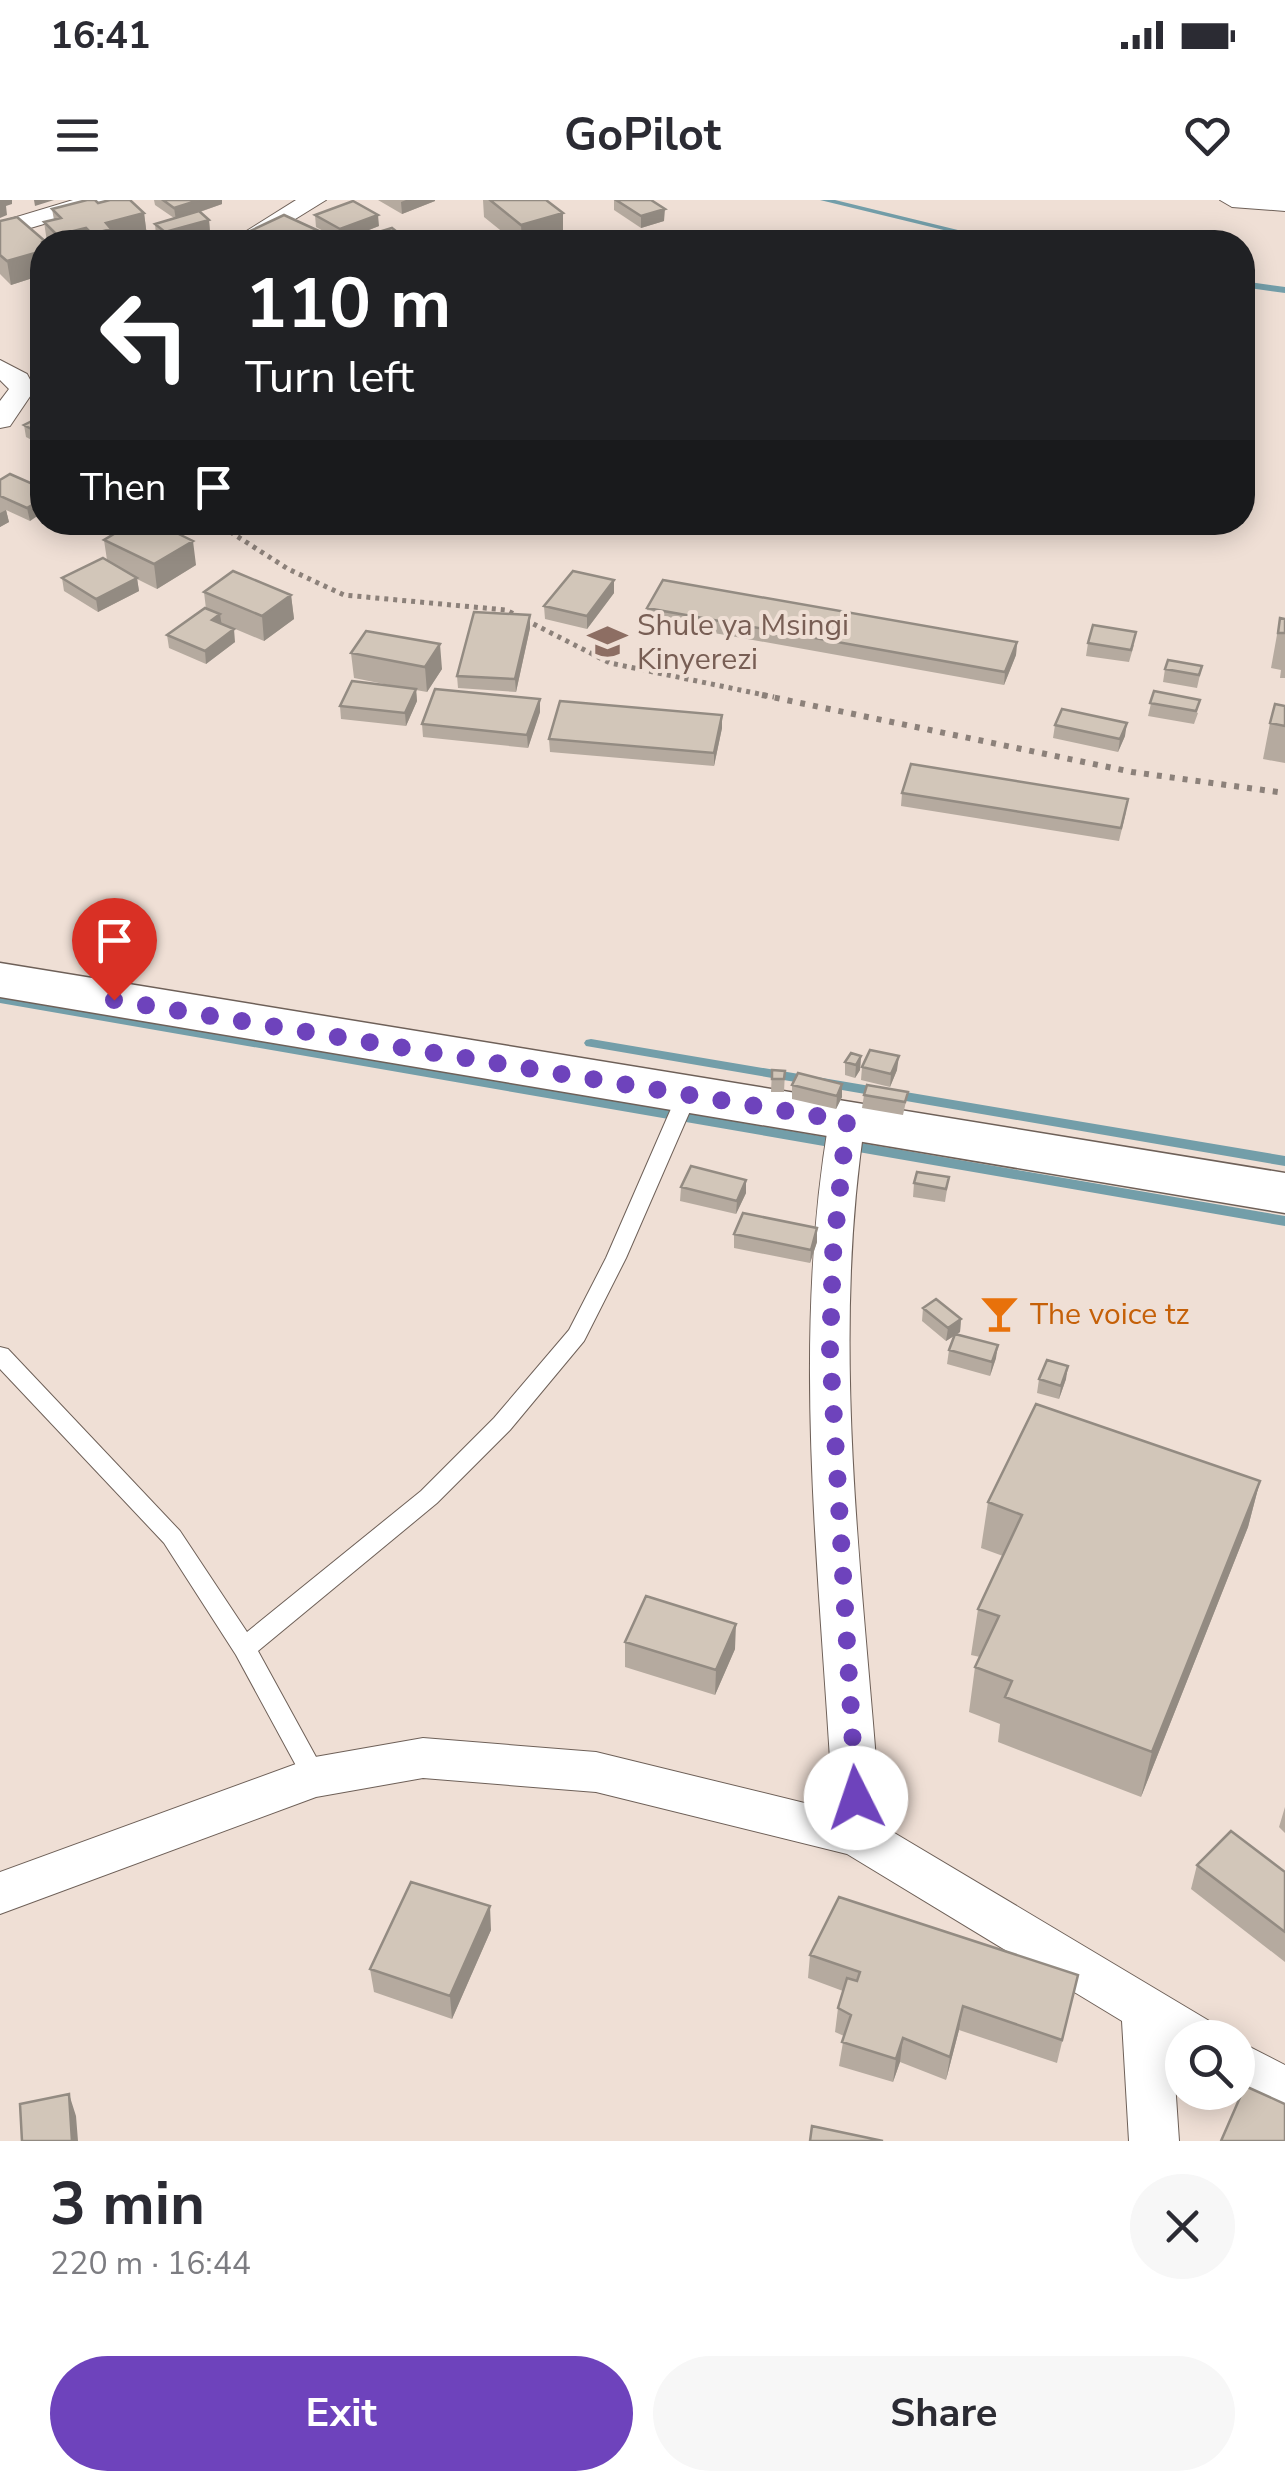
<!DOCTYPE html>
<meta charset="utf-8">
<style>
:root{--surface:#fff;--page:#f7f7f7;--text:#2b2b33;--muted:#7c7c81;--accent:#6e43bc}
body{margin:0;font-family:"Nunito Sans",sans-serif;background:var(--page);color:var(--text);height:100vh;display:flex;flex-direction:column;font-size:38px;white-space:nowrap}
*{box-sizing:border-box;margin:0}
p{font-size:32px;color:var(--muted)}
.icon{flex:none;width:55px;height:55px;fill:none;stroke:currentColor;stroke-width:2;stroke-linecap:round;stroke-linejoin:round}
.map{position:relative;height:1941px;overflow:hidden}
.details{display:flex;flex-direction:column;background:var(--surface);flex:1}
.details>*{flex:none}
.hud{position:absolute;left:30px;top:30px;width:1225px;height:305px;border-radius:40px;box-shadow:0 5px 25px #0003;background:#202124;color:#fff;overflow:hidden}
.buttons{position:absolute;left:1165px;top:1820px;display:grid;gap:20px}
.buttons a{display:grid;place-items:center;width:90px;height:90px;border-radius:50%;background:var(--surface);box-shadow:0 5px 25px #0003;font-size:50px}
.pin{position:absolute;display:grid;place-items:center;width:85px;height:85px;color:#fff;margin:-102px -42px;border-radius:50% 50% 50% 0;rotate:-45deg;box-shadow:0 0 10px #0007}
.pin .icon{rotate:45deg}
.me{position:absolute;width:110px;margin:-55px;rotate:356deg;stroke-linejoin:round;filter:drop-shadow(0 0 8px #0008)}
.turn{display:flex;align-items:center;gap:35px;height:210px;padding:0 50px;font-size:45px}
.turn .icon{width:130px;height:130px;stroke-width:2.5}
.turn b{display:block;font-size:70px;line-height:85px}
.then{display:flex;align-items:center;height:95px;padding:0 50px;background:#0003;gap:20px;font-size:38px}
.round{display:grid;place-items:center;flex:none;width:105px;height:105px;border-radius:52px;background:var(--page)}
.headline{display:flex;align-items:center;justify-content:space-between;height:170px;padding:0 50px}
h1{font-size:60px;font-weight:700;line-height:75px}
.primary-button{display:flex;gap:20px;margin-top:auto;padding:20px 50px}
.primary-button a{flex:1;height:115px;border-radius:60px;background:var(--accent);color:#fff;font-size:40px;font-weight:700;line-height:115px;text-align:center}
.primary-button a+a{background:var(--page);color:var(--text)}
.status{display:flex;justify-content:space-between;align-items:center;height:70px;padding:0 50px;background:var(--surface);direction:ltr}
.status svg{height:28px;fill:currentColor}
header{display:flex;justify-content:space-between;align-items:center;height:130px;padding:0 50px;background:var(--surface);font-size:45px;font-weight:700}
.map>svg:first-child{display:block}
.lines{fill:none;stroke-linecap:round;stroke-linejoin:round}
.stream{fill:#739ea9;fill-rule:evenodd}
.lane-casing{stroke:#6e6058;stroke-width:2}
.street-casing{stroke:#6e6058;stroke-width:2}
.secondary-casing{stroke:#6e6058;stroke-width:3}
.path-far1{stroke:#8c817a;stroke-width:5;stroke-dasharray:4 5;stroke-linecap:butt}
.path{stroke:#8c817a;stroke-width:6;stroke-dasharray:5 8;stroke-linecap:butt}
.lane{fill:#fff;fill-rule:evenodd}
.street{fill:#fff;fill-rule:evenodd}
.secondary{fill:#fff;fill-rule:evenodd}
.wall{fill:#b5aa9f}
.shaded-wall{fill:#938b82}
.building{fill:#d2c6b9;stroke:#938b82;stroke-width:2.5}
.route{stroke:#6e43bc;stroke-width:18;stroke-dasharray:0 32.4}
.labels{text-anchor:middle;stroke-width:8;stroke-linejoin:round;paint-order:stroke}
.education-label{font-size:30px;fill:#785e54;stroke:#efdfd5;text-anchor:start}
.food-label{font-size:30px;fill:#c56008;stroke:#efdfd5;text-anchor:start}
</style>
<div class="status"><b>16:41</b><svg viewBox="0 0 49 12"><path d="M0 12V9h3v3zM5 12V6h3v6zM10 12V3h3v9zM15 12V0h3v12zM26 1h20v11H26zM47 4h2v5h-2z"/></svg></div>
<header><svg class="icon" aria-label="menu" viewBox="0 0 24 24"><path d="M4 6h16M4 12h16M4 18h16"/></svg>GoPilot<svg class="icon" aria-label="heart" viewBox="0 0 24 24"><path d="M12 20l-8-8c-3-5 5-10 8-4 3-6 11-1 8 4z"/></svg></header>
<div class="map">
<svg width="1285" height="1941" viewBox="0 0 1285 1941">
<rect width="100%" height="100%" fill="#efdfd5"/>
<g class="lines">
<path class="stream" d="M 820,0 L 835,0 L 1007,42 L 993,42 Z
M 1242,81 L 1285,87 L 1285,93 L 1242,87 Z
M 0,795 L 1285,1016 L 1285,1026 L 0,803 Z
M 591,839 L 1285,956 L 1285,966 L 586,846 L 584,843 L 586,840 Z"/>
<defs>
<path id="lane" d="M 687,888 L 697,895 L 626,1058 L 584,1141 L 510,1230 L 437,1303 L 258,1451 L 327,1577 L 324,1584 L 315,1588 L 306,1584 L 236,1455 L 164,1343 L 0,1169 L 0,1147 L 8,1149 L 180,1331 L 247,1432 L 421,1291 L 494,1218 L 569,1130 L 606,1058 L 677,895 Z"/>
<path id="street" d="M 73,0 L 111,0 L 108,5 L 0,37 L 0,22 Z
M 296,0 L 326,0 L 258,42 L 229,42 Z
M 1220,0 L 1285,0 L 1285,11 L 1232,7 Z
M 0,160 L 27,174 L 35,189 L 10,226 L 0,228 L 0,201 L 9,189 L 0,180 Z
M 847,908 L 860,912 L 865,921 C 829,1154 865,1392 881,1625 L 1211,1822 L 1218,1838 L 1182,1838 L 1182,1857 L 1173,1852 L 1179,1941 L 1129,1941 L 1122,1821 L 847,1654 L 596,1592 L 423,1578 L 316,1597 L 0,1714 L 0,1672 L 315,1557 L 423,1538 L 596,1552 L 833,1610 C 821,1381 790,1148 829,921 L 834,912 Z
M 1238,1841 L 1285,1865 L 1285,1916 L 1238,1891 Z"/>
<path id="secondary" d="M 0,763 L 1285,973 L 1285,1013 L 0,797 Z"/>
</defs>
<use href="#lane" class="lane-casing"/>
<use href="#street" class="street-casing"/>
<use href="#secondary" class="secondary-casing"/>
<path class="path-far1" d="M 215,322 L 288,369 L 344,395 L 506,410 L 610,463 L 774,497"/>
<path class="path" d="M 762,495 L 1132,572 L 1285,593"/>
<use href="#lane" class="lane"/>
<use href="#street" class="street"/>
<use href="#secondary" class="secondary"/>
</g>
<path class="wall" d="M 154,0 L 222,0 L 222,4 L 200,12 L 209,20 L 210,32 L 165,42 L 156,35 L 155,24 L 174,18 L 155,5 Z
M 378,0 L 435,0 L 435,1 L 402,14 Z
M 483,0 L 546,0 L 563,13 L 563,36 L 540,42 L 515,42 L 484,17 Z
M 614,0 L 651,0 L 664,21 L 641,28 L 614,10 Z
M 98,3 L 144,13 L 147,36 L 122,42 L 47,42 L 44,22 L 54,20 L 52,9 Z
M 315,15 L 379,26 L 341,41 L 316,27 Z
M 0,21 L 42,42 L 42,75 L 11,85 L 0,74 Z
M 319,31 L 320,42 L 247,42 L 246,33 Z
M 42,216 L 41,245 L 26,237 L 24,225 Z
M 0,280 L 42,288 L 30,321 L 6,310 L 9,322 L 0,327 Z
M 104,340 L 196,365 L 157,389 L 137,379 L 139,391 L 98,412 L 64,391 L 62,378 L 107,360 Z
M 614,380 L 614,393 L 587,429 L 545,419 L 544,406 Z
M 204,392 L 291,395 L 294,419 L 264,441 L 221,423 L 235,442 L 206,464 L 169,448 L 167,435 L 206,409 Z
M 647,408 L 1017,442 L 1016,455 L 1004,485 L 647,421 Z
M 530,415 L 530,428 L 516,492 L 458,488 L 457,476 Z
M 1280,418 L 1285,419 L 1285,478 L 1280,478 L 1281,470 L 1271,468 Z
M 1088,443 L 1134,445 L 1129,462 L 1086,456 Z
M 351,453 L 442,469 L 427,492 L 416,490 L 417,501 L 406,526 L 341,519 L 340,506 L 399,487 L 354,478 Z
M 1202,466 L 1197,488 L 1163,482 L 1165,469 Z
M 1154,491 L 1198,513 L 1194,524 L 1148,516 Z
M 1285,506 L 1285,563 L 1263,559 L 1270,523 Z
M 540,512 L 528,548 L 423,537 L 422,524 Z
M 1055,525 L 1125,536 L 1118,552 L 1053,538 Z
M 722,528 L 714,566 L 550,552 L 549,539 Z
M 902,593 L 1126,612 L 1119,641 L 901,606 Z
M 861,856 L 860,870 L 855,878 L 845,875 L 845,862 Z
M 862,867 L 897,870 L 890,887 L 861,880 Z
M 772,870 L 785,871 L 784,892 L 771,892 Z
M 842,884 L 842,897 L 836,909 L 792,899 L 792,885 Z
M 908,892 L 903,915 L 862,908 L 864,895 Z
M 949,977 L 945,1002 L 913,997 L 914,983 Z
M 681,987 L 746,993 L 736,1014 L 680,1001 Z
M 734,1034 L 817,1042 L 810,1063 L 734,1048 Z
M 923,1108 L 961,1119 L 960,1132 L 957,1134 L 996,1158 L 990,1176 L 947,1164 L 949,1150 L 954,1136 L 946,1141 L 922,1121 Z
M 1039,1179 L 1066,1179 L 1059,1199 L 1037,1193 Z
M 1260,1281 L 1248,1327 L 1141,1597 L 998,1542 L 1000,1524 L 969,1512 L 975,1467 L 980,1457 L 971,1455 L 978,1409 L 1003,1356 L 981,1348 L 988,1302 Z
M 625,1442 L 735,1449 L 715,1495 L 625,1467 Z
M 1285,1607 L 1285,1633 L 1279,1627 Z
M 1197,1665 L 1285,1672 L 1285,1762 L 1191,1689 Z
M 491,1730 L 452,1819 L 374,1792 L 370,1769 Z
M 810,1755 L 1078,1775 L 1057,1863 L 959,1830 L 946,1880 L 900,1862 L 893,1882 L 839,1866 L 844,1836 L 835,1832 L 838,1808 L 843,1791 L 808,1778 Z"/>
<path class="shaded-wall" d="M 0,0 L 12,0 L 12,4 L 6,6 L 7,15 L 0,18 Z
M 34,0 L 54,0 L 35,6 Z
M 199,0 L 222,0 L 222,4 L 176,20 L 174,8 Z
M 406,0 L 435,0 L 435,1 L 402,14 L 401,2 Z
M 665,9 L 664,21 L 641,28 L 641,16 Z
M 144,13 L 147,36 L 122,42 L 94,42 L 92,34 L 106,23 Z
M 563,13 L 563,36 L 540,42 L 522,42 L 521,25 Z
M 378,15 L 379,26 L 341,41 L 340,29 Z
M 209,20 L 210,32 L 166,42 L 165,32 Z
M 86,28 L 88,42 L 58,42 L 57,35 Z
M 319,31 L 320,42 L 294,42 Z
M 42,51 L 42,75 L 11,85 L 7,61 Z
M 42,299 L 42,313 L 30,321 L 27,308 Z
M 6,310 L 9,322 L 0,327 L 0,313 Z
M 193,341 L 196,365 L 157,389 L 154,364 Z
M 137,378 L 139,391 L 98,412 L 96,399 Z
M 614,380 L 614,393 L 587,429 L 587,416 Z
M 291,395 L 294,419 L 264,441 L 262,416 Z
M 220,414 L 222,427 L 212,420 Z
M 530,415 L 530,428 L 516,492 L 515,479 Z
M 234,429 L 235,442 L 206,464 L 205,451 Z
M 1017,442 L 1016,455 L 1004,485 L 1005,472 Z
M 440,444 L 442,469 L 427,492 L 425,467 Z
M 416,489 L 417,501 L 406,526 L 405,513 Z
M 540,499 L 540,512 L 528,548 L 527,535 Z
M 722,515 L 722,528 L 714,566 L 714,553 Z
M 1127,523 L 1125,536 L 1118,552 L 1120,539 Z
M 861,856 L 860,870 L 855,878 L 856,865 Z
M 899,856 L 897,870 L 890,887 L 891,874 Z
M 842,884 L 842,897 L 836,909 L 837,896 Z
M 746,980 L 746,993 L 736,1014 L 737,1001 Z
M 817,1028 L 817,1042 L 810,1063 L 811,1050 Z
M 961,1119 L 960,1132 L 946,1141 L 948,1128 Z
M 998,1145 L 996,1158 L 990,1176 L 992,1162 Z
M 1068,1166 L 1066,1179 L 1059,1199 L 1061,1186 Z
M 1260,1281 L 1248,1327 L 1141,1597 L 1152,1552 Z
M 736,1424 L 735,1449 L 715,1495 L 716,1470 Z
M 490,1706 L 491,1730 L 452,1819 L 450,1796 Z
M 963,1806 L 959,1830 L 946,1880 L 950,1857 Z
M 903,1838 L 900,1862 L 893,1882 L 896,1859 Z
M 69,1894 L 76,1916 L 78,1941 L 72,1941 Z"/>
<path class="building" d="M 87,0 L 95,0 L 98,3 L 110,0 L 130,0 L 144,13 L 106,23 L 111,29 L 92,34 L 86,28 L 57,35 L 44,22 L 61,18 L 52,9 Z
M 163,0 L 199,0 L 174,8 Z
M 490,0 L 546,0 L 563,13 L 521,25 Z
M 616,0 L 651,0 L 665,9 L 641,16 Z
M 353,1 L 378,15 L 340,29 L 315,15 Z
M 199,11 L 209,20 L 165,32 L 155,24 Z
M 284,15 L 319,31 L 294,42 L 267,42 L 246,33 Z
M 17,17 L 46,42 L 42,42 L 42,51 L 7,61 L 0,55 L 0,21 Z
M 392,28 L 410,42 L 379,42 L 369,35 Z
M 42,216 L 42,231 L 39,233 L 24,225 Z
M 10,274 L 42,288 L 42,299 L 27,308 L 0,296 L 0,280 Z
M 134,322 L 154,322 L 193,341 L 154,364 L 104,340 Z
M 103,358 L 137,378 L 96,399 L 62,378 Z
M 233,371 L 291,395 L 262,416 L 204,392 Z
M 573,371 L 614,380 L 587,416 L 544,406 Z
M 663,380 L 1017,442 L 1005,472 L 647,408 Z
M 205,408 L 220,414 L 212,420 L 234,429 L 205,451 L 167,435 Z
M 474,412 L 530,415 L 515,479 L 457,476 Z
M 1280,418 L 1285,419 L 1285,433 L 1278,433 Z
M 1093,425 L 1136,432 L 1131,450 L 1088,443 Z
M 366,431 L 440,444 L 425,467 L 351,453 Z
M 1168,460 L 1202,466 L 1199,475 L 1165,469 Z
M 352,481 L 416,489 L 405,513 L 340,506 Z
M 435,489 L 540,499 L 527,535 L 422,524 Z
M 1154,491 L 1200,500 L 1196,511 L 1150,503 Z
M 560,501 L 722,515 L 714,553 L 549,539 Z
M 1275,504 L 1285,506 L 1285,526 L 1270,523 Z
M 1062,509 L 1127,523 L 1120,539 L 1055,525 Z
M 911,564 L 1128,599 L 1121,628 L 902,593 Z
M 870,850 L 899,856 L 891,874 L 862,867 Z
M 851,853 L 861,856 L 856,865 L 845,862 Z
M 772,870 L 785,871 L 784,879 L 772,879 Z
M 798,873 L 842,884 L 837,896 L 792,885 Z
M 867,885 L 908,892 L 905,902 L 864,895 Z
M 691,966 L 746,980 L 737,1001 L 681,987 Z
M 917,972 L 949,977 L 946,989 L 914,983 Z
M 743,1013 L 817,1028 L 811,1050 L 734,1034 Z
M 936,1099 L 961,1119 L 948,1128 L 923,1108 Z
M 955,1134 L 998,1145 L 992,1162 L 949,1150 Z
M 1047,1160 L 1068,1166 L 1061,1186 L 1039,1179 Z
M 1036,1204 L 1260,1281 L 1152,1552 L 1005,1497 L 1012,1481 L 975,1467 L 999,1416 L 978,1409 L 1022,1315 L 988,1302 Z
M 646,1396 L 736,1424 L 716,1470 L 625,1442 Z
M 1231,1631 L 1285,1672 L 1285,1732 L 1197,1665 Z
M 411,1682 L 490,1706 L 450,1796 L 370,1769 Z
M 839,1697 L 1078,1775 L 1062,1840 L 963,1806 L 950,1857 L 903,1838 L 896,1859 L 842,1842 L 851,1815 L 838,1808 L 847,1778 L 857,1781 L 860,1772 L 810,1755 Z
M 1245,1886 L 1285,1904 L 1285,1941 L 1221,1941 Z
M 69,1894 L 72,1941 L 22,1941 L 20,1904 Z
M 812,1926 L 883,1941 L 810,1941 Z"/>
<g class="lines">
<path class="route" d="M 114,800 L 847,921 L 833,1054 L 830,1150 L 856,1598"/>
</g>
<defs>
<symbol id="school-bare" viewBox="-9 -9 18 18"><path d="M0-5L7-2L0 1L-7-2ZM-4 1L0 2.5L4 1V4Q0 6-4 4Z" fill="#8d6e63" stroke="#efdfd5" stroke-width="2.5" paint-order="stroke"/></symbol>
<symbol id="bar-bare" viewBox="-9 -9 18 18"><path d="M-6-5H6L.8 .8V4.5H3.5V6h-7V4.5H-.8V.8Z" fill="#e8710a" stroke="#efdfd5" stroke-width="2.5" paint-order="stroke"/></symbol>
</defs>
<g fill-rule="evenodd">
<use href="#school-bare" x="580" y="414" width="55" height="55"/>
<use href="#bar-bare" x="972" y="1086" width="55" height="55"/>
</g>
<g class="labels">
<g class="education-label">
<text x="637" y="435">Shule ya Msingi<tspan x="637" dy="34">Kinyerezi</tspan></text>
</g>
<g class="food-label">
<text x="1030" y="1124">The voice tz</text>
</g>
</g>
</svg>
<div class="buttons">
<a><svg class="icon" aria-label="search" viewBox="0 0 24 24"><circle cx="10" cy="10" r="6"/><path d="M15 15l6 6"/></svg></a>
</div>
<div class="pin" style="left:114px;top:800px;background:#d93025"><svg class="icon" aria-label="arrive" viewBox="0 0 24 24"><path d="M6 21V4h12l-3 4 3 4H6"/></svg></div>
<svg class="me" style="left:856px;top:1598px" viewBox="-20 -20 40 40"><circle r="19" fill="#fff"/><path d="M0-13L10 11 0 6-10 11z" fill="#6e43bc"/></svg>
<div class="hud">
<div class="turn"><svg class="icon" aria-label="left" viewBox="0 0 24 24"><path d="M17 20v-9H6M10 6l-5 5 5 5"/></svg><div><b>110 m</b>Turn left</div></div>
<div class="then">Then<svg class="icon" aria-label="arrive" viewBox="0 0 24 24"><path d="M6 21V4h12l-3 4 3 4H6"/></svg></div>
</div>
</div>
<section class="details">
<div class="headline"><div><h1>3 min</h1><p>220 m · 16:44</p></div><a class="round"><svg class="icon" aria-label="close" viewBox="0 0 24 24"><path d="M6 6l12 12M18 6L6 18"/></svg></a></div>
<div class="primary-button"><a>Exit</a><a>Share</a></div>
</section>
